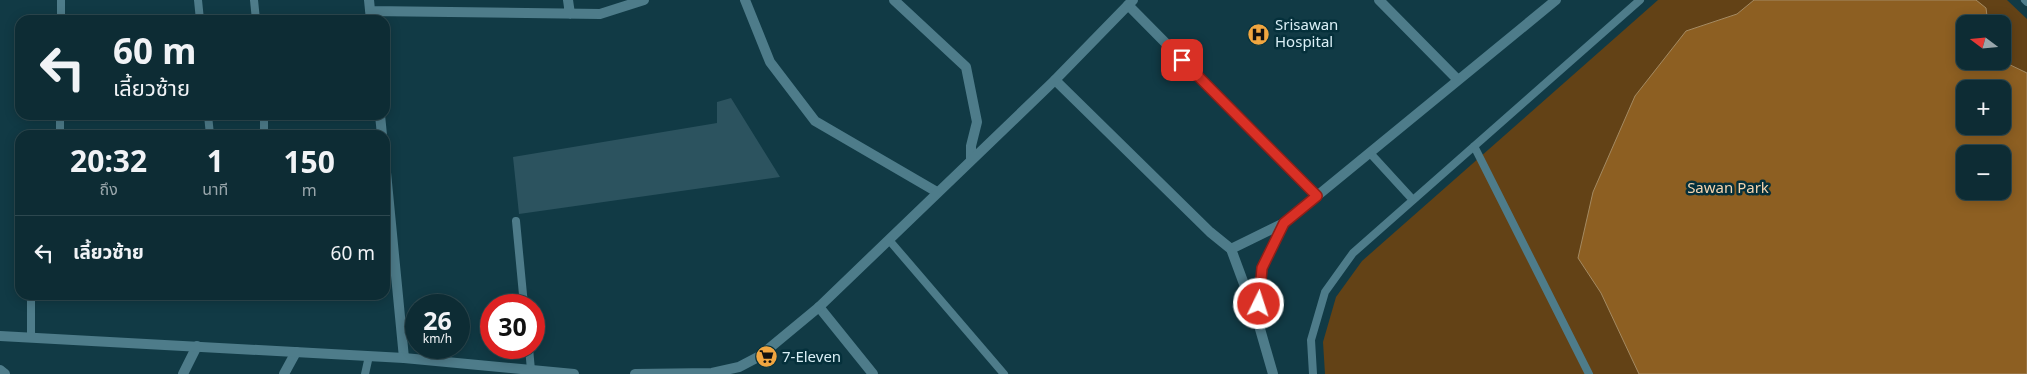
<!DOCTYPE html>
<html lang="th">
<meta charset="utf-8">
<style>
:root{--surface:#0d2c34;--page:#16343c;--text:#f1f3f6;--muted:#9aa7ac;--line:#2d484f}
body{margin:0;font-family:"Noto Sans","Noto Sans Thai",sans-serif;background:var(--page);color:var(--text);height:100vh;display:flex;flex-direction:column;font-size:19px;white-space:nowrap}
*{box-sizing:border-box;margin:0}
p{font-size:16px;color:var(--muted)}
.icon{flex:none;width:28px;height:28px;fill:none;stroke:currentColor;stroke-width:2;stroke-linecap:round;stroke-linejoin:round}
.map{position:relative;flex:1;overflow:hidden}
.sheet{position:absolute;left:15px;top:130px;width:375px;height:170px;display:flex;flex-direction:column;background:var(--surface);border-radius:15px;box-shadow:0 2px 12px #0003,0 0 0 1px var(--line)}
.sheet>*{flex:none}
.banner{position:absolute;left:15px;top:15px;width:375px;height:105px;border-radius:15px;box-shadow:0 2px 12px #0003,0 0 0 1px var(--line);background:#0d2c34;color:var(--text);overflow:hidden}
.needle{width:32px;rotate:286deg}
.buttons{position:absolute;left:1956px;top:15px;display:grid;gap:10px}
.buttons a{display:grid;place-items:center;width:55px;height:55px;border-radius:10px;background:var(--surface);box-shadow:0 2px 12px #0003,0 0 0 1px var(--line);font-size:25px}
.speed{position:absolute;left:405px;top:294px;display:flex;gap:10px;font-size:25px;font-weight:700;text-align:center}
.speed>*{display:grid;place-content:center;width:65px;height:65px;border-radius:50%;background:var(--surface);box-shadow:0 2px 12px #0003,0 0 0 1px var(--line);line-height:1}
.speed small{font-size:12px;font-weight:400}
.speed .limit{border:8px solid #d22;background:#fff;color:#111}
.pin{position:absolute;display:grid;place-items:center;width:42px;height:42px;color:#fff;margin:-21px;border-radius:10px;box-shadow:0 2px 8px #0006}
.me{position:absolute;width:55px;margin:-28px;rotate:4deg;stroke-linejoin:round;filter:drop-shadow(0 0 4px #0008)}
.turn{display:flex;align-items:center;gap:18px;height:105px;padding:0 15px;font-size:22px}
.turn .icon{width:65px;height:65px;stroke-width:2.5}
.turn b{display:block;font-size:35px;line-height:42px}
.eta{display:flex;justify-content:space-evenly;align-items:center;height:85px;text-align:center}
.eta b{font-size:30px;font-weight:700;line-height:35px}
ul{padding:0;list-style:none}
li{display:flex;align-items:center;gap:15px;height:75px;padding:0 15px;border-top:1px solid var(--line)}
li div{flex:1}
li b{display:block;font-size:19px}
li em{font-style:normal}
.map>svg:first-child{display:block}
.green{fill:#634216;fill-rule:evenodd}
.water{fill:#8d5f22;stroke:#a48a62;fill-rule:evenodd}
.building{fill:#2c535f}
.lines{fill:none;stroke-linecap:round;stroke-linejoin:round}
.service{stroke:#4e7c8a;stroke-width:8}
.minor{stroke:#4e7c8a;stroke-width:10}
.tertiary{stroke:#4e7c8a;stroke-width:10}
.route-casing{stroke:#8d1f18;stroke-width:12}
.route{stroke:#d93025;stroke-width:9}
.labels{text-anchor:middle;stroke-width:5;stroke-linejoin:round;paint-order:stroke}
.poi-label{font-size:15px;fill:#daeff6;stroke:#05303b;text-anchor:start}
.park-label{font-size:15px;fill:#f5d5b0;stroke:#05303b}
</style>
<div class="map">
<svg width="2027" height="374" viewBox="0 0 2027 374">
<rect width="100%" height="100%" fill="#113a45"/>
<path class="green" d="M 1658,0 L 2007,0 L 2027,19 L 2027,374 L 1325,374 L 1323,342 L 1336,297 L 1362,261 ZM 1965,24 L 2002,24 L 2002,61 L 1965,61 ZM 1965,89 L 2002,89 L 2002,126 L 1965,126 ZM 1965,154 L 2002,154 L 2002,191 L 1965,191 Z"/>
<path class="water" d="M 1754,0 L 1976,0 L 1986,8 L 1988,24 L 1965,24 L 1965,61 L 2002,61 L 2027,73 L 2027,374 L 1639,374 L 1601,293 L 1578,258 L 1593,192 L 1635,96 L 1686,31 L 1737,14 ZM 1965,89 L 2002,89 L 2002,126 L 1965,126 ZM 1965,154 L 2002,154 L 2002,191 L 1965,191 Z"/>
<path class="building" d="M 731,98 L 780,177 L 519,214 L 513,157 L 717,123 L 717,102 Z"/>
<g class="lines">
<path class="service" d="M 198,0 L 200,20
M 254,0 L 256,20
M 2025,0 L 2027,2
M 61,20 L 61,0
M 208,115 L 210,135
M 60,135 L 60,115
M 264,135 L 264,115
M 1474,146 L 1589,374
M 1370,153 L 1413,200
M 516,221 L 524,305
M 889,240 L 1004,374
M 31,295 L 31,337
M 529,348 L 531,370
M 365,374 L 369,356
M 1313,374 L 1311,340 L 1325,292 L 1353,253 L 1640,0"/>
<path class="minor" d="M 369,0 L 371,20
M 568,0 L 570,14
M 745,0 L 770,62 L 815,121 L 937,192
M 894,0 L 966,67 L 977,122 L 971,146 L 971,159
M 1379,0 L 1458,80
M 1128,5 L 1317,196
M 370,11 L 600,14 L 644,0
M 1055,80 L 1210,232 L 1231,249 L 1257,319
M 380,115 L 382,135
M 385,162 L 404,358
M 1231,249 L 1284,223
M 819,307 L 873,374
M 0,370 L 5,374
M 183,374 L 197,346
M 284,374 L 296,352
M 1273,374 L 1258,322 L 1262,268 L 1284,223 L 1556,0"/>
<path class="tertiary" d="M 0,336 L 404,358 L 574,374
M 635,374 L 712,373 L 739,367 L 760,356 L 819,307 L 1055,80 L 1133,0"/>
</g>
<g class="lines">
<defs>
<path id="route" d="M 1182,60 L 1317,196 L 1284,223 L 1262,268 L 1259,304"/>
</defs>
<use href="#route" class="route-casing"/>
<use href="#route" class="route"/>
</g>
<defs>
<symbol id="hospital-disc" viewBox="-11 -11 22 22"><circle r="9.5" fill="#f1a640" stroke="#05303b"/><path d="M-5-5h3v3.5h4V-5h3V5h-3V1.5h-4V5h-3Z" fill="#111"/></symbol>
<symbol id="supermarket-disc" viewBox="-11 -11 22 22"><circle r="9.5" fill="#f1a640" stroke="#05303b"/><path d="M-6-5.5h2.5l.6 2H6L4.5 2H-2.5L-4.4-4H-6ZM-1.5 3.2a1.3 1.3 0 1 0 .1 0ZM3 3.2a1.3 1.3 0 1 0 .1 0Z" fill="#111"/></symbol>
</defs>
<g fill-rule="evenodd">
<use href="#hospital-disc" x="1246" y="22" width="25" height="25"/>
<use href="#supermarket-disc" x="754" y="344" width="25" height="25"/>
</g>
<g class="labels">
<g class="poi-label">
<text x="1275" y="30">Srisawan<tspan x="1275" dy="17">Hospital</tspan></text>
<text x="782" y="362">7-Eleven</text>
</g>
<g class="park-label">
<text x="1728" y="193">Sawan Park</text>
</g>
</g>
</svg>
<div class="buttons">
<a><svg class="needle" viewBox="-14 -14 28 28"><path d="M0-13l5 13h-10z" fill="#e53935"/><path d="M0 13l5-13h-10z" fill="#9aa7ac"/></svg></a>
<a>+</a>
<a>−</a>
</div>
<div class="speed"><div>26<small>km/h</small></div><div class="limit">30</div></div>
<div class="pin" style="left:1182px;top:60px;background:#d93025"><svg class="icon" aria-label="arrive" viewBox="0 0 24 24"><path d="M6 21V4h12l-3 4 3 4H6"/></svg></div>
<svg class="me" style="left:1259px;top:304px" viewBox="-20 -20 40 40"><circle r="17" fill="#d93025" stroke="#fff" stroke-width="3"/><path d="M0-11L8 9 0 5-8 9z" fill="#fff"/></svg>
<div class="banner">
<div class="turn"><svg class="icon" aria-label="left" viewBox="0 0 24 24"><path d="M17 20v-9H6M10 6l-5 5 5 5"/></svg><div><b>60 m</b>เลี้ยวซ้าย</div></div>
</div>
<section class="sheet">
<div class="eta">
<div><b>20:32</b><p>ถึง</p></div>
<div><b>1</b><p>นาที</p></div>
<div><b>150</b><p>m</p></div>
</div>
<ul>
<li><svg class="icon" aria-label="left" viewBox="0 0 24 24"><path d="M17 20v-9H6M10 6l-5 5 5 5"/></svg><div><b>เลี้ยวซ้าย</b></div><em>60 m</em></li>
</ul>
</section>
</div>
